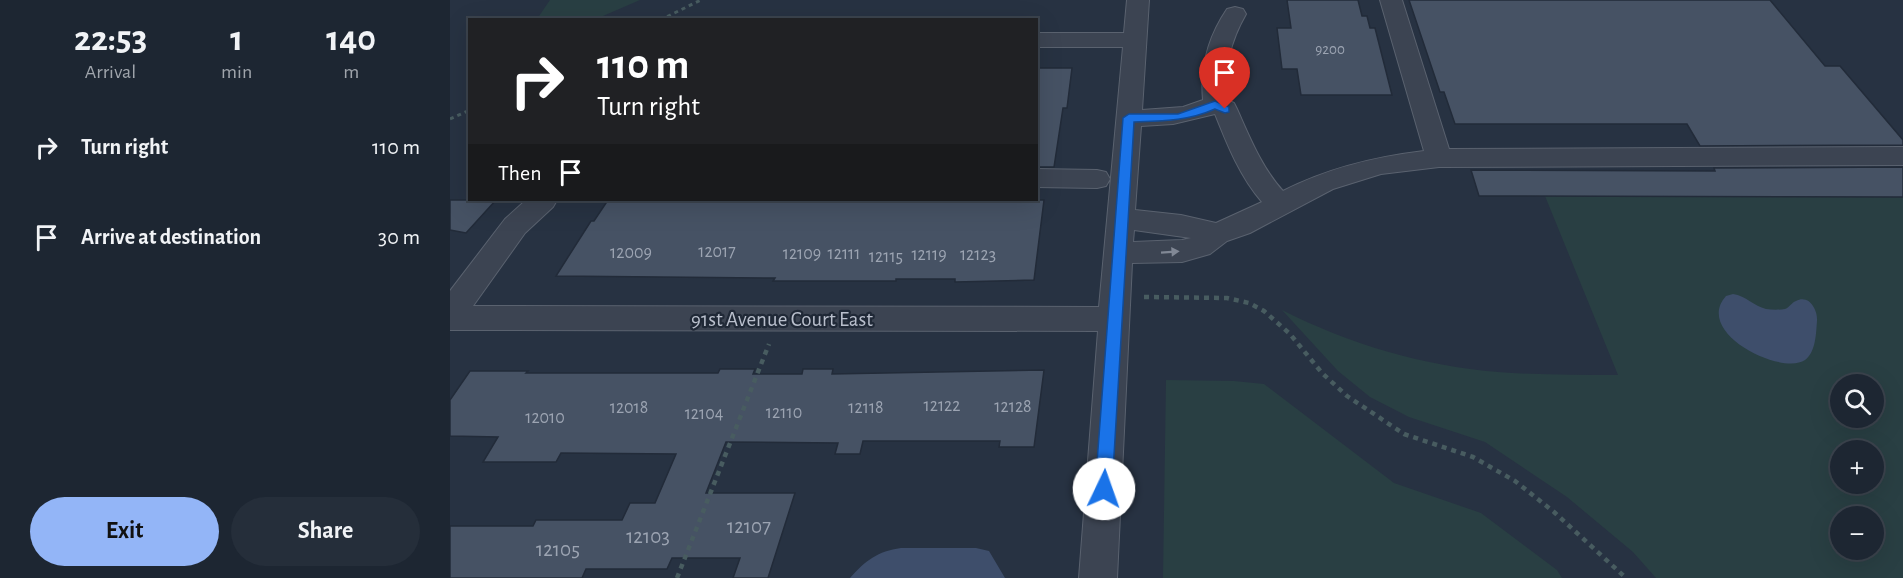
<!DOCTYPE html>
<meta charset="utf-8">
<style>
:root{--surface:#1d2632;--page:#252e3a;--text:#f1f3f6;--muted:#a0a5ac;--line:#3b434d;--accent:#93b5f7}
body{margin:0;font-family:"Alegreya Sans",sans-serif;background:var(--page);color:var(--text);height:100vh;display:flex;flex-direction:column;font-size:22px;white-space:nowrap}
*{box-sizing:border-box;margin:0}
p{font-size:20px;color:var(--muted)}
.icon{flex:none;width:33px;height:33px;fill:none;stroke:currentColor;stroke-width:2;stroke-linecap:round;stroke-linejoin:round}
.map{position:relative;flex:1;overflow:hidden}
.drawer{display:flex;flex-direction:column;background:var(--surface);width:450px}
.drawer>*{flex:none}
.banner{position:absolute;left:18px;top:18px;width:570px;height:183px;border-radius:0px;box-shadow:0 6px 24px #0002,0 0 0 2px var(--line);background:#202124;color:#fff;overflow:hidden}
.buttons{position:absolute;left:1380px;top:374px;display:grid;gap:12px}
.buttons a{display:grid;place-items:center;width:54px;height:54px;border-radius:50%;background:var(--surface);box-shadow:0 6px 24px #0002,0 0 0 2px var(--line);font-size:30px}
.pin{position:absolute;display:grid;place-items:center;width:51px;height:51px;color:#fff;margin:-62px -26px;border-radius:50% 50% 50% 0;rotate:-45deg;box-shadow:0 0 6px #0007}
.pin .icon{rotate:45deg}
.me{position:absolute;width:66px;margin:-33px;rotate:3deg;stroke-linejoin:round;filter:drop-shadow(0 0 4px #0008)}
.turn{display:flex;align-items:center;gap:21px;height:126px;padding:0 30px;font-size:27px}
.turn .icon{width:78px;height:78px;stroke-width:2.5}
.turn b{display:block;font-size:42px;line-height:51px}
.then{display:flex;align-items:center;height:57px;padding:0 30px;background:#0003;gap:12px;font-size:22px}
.eta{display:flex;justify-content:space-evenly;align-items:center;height:102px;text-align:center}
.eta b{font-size:36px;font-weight:600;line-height:42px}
.action{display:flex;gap:12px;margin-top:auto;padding:12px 30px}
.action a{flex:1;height:69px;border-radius:36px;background:var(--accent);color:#111;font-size:24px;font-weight:600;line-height:69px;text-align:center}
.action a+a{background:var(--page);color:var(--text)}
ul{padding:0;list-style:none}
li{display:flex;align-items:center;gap:18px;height:90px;padding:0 30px}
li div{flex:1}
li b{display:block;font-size:22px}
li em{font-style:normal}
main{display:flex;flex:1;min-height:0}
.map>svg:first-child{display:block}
.green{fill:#293f43;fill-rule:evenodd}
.water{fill:#3e4e6b}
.building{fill:#465264;stroke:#222b39;stroke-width:1.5}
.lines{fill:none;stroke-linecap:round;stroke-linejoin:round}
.minor-casing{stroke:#5a626f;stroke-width:2}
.path-far1{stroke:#485c60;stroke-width:3;stroke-dasharray:4 4;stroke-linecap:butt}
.path{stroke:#485c60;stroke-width:4.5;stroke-dasharray:5 5;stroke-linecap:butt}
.minor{fill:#3c4452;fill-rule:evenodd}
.oneway{fill:#818895}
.route{fill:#1a73e8;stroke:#114b97;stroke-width:1.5}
.labels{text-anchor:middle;stroke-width:4.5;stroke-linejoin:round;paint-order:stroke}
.far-number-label{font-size:15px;fill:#9ca4b2}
.number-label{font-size:18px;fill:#9ca4b2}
.street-label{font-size:21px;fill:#b9bfcc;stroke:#202937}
.near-number-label{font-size:21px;fill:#9ca4b2}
</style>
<main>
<section class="drawer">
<div class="eta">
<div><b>22:53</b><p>Arrival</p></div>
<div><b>1</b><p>min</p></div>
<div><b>140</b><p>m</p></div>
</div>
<ul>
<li><svg class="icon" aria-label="right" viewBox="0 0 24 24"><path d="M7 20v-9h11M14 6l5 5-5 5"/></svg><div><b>Turn right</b></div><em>110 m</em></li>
<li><svg class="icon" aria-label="arrive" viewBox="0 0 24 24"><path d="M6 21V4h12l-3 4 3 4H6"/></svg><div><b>Arrive at destination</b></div><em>30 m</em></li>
</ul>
<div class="action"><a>Exit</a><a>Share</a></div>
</section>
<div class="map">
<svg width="1453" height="578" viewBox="0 0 1453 578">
<rect width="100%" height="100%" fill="#273242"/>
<path class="green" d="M 100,0 L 190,0 L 146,19 L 87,19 Z
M 1095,196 L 1453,197 L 1453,578 L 1206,578 L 1183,552 L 1117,497 L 1035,442 L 959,417 L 920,397 L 888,371 L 832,310 C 899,344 973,366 1048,372 C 1088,375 1128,375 1168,375 ZM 1390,384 L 1424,384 L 1424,417 L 1390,417 ZM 1390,450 L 1424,450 L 1424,483 L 1390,483 ZM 1390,516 L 1424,516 L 1424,549 L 1390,549 Z
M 716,380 L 784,381 L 814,384 L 944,483 L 1031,513 L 1107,570 L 1112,578 L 713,578 Z"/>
<path class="water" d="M 1283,294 C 1296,296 1304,306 1316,309 C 1322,310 1330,310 1335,309 C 1340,307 1341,303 1346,301 C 1359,294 1368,310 1367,321 C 1366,333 1366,352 1355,360 C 1332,376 1243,333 1276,296 Z
M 451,548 L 526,548 L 539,551 L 555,578 L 400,578 C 415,561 428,551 451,548 Z"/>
<path class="building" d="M 837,0 L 908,0 L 912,16 L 917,16 L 920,28 L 925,28 L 942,95 L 851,95 L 847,69 L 832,69 L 827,28 L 841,28 Z
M 959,0 L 1320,0 L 1375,66 L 1390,66 L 1453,140 L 1453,145 L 1250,146 L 1237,124 L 1005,124 L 994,92 L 990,92 Z
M 586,68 L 622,68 L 617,108 L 613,108 L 604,167 L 586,167 Z
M 1453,167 L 1453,197 L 1029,196 L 1021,170 L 1265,171 L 1264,168 Z
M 0,200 L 46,200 L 16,233 L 0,230 Z
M 158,200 L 594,200 L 584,280 L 505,282 L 505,279 L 446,279 L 446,281 L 323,281 L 325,278 L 106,276 L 141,221 L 144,221 Z
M 270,369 L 305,369 L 303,374 L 352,374 L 353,369 L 383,369 L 382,374 L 594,370 L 584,447 L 549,447 L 550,441 L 413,441 L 410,454 L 385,454 L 388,443 L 276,442 L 256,493 L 345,493 L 318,578 L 283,578 L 290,558 L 222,558 L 217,569 L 136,569 L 132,578 L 0,578 L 0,526 L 83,526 L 86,520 L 172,520 L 180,503 L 205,503 L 226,454 L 111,453 L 106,462 L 33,462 L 48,437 L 0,436 L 0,400 L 20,371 L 78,371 L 76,373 L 268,373 Z"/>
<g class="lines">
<defs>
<path id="minor" d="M 677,0 L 699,0 L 692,110 L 733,107 L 753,100 C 750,67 758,37 777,9 L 785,7 L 793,9 L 796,14 C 780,42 774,68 777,100 L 784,103 L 787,109 C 800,138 812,168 833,191 C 878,168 924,157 974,151 L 930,0 L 952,0 L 999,149 L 1453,147 L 1453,165 L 989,167 L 931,174 L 883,189 L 800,233 L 777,241 L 760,254 L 732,262 L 682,263 L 667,578 L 629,578 L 648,331 L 0,330 L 0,291 L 55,219 L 76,200 L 107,200 L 103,207 L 75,233 L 23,306 L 649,307 L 673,47 L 586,47 L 586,33 L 674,33 ZM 765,114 C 777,144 790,177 812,202 L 766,223 L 731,215 L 685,210 L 691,126 L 723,124 ZM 684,230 L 741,238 L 732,240 L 683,242 Z
M 586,169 L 647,170 L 656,172 L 660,179 L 656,186 L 647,188 L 586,187 Z"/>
</defs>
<use href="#minor" class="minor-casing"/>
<path class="path-far1" d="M 210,20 L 251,0
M 0,119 L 20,110"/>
<path class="path" d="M 694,297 L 777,298 L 799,303 L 814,311 L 840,334 L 872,373 L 897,396 L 954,434 L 1023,457 L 1065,481 L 1104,512 L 1176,578
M 227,578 L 319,344"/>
<use href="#minor" class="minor"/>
</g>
<defs><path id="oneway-solid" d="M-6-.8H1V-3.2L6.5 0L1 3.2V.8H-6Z" transform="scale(1.5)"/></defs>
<use class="oneway" href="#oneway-solid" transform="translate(720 252) rotate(-4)"/>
<path class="route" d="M 765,101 L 779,107 L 779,112 L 775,113 L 765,109 C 738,121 713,121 684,122 L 662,489 L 659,494 L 654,496 L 648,494 L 645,489 L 673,118 L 679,114 L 728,114 Z"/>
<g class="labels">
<g class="far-number-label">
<text x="880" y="54">9200</text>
</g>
<g class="number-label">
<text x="267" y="257">12017</text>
<text x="181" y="258">12009</text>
<text x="352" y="259">12109</text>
<text x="394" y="259">12111</text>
<text x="479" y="260">12119</text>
<text x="528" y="260">12123</text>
<text x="436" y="262">12115</text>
<text x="492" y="411">12122</text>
<text x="563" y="412">12128</text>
<text x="179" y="413">12018</text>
<text x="416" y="413">12118</text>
<text x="334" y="418">12110</text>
<text x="254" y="419">12104</text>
<text x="95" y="423">12010</text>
</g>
<g class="street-label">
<text x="332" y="326">91st Avenue Court East</text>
</g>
<g class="near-number-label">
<text x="299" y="533">12107</text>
<text x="198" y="543">12103</text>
<text x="108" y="556">12105</text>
</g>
</g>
</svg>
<div class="buttons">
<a><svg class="icon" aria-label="search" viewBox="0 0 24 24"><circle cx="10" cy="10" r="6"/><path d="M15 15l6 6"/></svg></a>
<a>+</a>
<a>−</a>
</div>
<div class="pin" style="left:775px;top:109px;background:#d93025"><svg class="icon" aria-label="arrive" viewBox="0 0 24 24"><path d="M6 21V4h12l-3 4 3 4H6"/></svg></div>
<svg class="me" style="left:654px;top:489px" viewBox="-20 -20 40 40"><circle r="19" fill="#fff"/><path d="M0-13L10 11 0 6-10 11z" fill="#1a73e8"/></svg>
<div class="banner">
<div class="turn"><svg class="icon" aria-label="right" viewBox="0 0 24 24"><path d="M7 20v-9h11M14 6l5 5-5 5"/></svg><div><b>110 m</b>Turn right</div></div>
<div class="then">Then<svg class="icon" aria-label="arrive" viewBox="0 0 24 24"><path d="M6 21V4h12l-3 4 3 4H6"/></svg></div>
</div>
</div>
</main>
